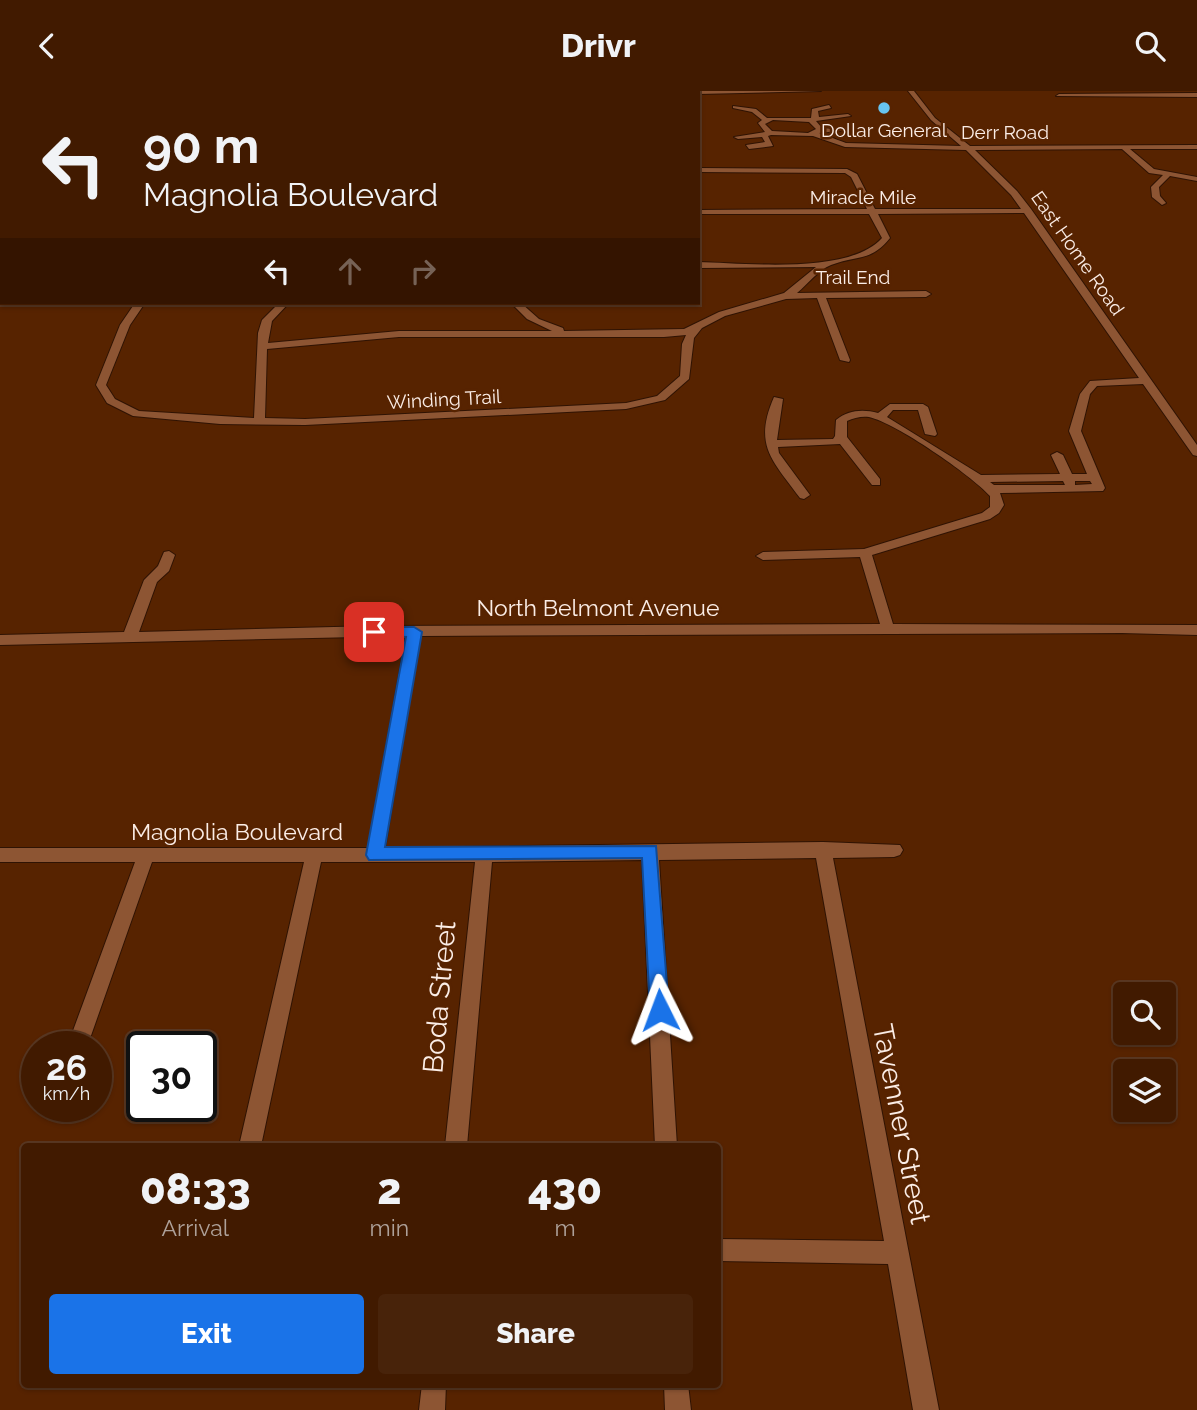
<!DOCTYPE html>
<style>
:root{--surface:#411a00;--page:#48230a;--text:#f1f3f6;--muted:#aea199;--line:#5a3822;--accent:#1a73e8}
body{margin:0;font-family:Raleway,sans-serif;background:var(--page);color:var(--text);height:100vh;display:flex;flex-direction:column;font-size:26px;white-space:nowrap}
*{box-sizing:border-box;margin:0}
p{font-size:23px;color:var(--muted)}
.icon{flex:none;width:38px;height:38px;fill:none;stroke:currentColor;stroke-width:2;stroke-linecap:round;stroke-linejoin:round}
.map{position:relative;flex:1;overflow:hidden}
.drawer{position:absolute;left:21px;top:1052px;width:700px;height:245px;display:flex;flex-direction:column;background:var(--surface);border-radius:7px;box-shadow:0 2px 5px #0004,0 0 0 2px var(--line)}
.drawer>*{flex:none}
.banner{position:absolute;left:0px;top:0px;width:700px;height:214px;box-shadow:0 2px 5px #0004,0 0 0 2px var(--line);background:#411a00;color:var(--text);overflow:hidden}
.tools{position:absolute;left:1113px;top:891px;display:grid;gap:14px}
.tools a{display:grid;place-items:center;width:63px;height:63px;border-radius:7px;background:var(--surface);box-shadow:0 2px 5px #0004,0 0 0 2px var(--line);font-size:35px}
.speed{position:absolute;left:21px;top:940px;display:flex;gap:14px;font-size:35px;font-weight:700;text-align:center}
.speed>*{display:grid;place-content:center;width:91px;height:91px;border-radius:50%;background:var(--surface);box-shadow:0 2px 5px #0004,0 0 0 2px var(--line);line-height:1}
.speed small{font-size:18px;font-weight:400}
.speed .limit{border:4px solid #111;border-radius:10px;background:#fff;color:#111}
.pin{position:absolute;display:grid;place-items:center;width:60px;height:60px;color:#fff;margin:-30px;border-radius:14px;box-shadow:0 4px 10px #0006}
.me{position:absolute;width:77px;margin:-38px;rotate:357deg;stroke-linejoin:round;filter:drop-shadow(0 0 5px #0008)}
.turn{display:flex;align-items:center;gap:24px;height:147px;padding:0 28px;font-size:32px}
.turn .icon{width:91px;height:91px;stroke-width:2.5}
.turn b{display:block;font-size:49px;line-height:60px}
.lanes{display:flex;align-items:center;height:66px;padding:0 28px;background:#0003;justify-content:center;gap:35px;direction:ltr}
.lanes .off{opacity:.35}
.eta{display:flex;justify-content:space-evenly;align-items:center;height:119px;text-align:center}
.eta b{font-size:42px;font-weight:800;line-height:49px}
.action{display:flex;gap:14px;margin-top:auto;padding:14px 28px}
.action a{flex:1;height:80px;border-radius:7px;background:var(--accent);color:#fff;font-size:28px;font-weight:800;line-height:80px;text-align:center}
.action a+a{background:var(--page);color:var(--text)}
header{display:flex;justify-content:space-between;align-items:center;height:91px;padding:0 28px;background:var(--surface);font-size:32px;font-weight:800}
.map>svg:first-child{display:block}
.lines{fill:none;stroke-linecap:round;stroke-linejoin:round}
.minor-casing{stroke:#2f1303;stroke-width:2}
.minor{fill:#8d5533;fill-rule:evenodd}
.route{fill:#1a73e8;stroke:#114b97;stroke-width:2}
.poi-dot{fill:#67c4f0;stroke:#572300;stroke-width:2.5}
.labels{text-anchor:middle;stroke-width:5;stroke-linejoin:round;paint-order:stroke}
.far-poi-label{font-size:19px;fill:#fbede6;stroke:#572300}
.far-street-label{font-size:19px;fill:#fbede6;stroke:#572300}
.street-label{font-size:23px;fill:#fbede6;stroke:#572300}
.near-street-label{font-size:28px;fill:#fbede6;stroke:#572300}
</style>
<header><svg class="icon" aria-label="back" viewBox="0 0 24 24"><path d="M15 5l-7 7 7 7"/></svg>Drivr<svg class="icon" aria-label="search" viewBox="0 0 24 24"><circle cx="10" cy="10" r="6"/><path d="M15 15l6 6"/></svg></header>
<div class="map">
<svg width="1197" height="1319" viewBox="0 0 1197 1319">
<rect width="100%" height="100%" fill="#572300"/>
<g class="lines">
<defs>
<path id="minor" d="M 661,0 L 821,0 L 698,3 Z
M 908,0 L 914,0 L 935,27 L 970,55 L 1197,54 L 1197,58 L 1130,58 L 1154,78 L 1197,86 L 1197,90 L 1170,85 L 1159,96 L 1160,105 L 1166,112 L 1162,114 L 1152,106 L 1151,96 L 1163,84 L 1149,82 L 1122,58 L 975,59 L 1017,100 L 1031,118 L 1197,354 L 1197,365 L 1193,364 L 1143,293 L 1097,295 L 1090,303 L 1081,340 L 1105,397 L 1103,400 L 1000,402 L 1004,414 L 999,422 L 990,428 L 872,464 L 893,533 L 1197,534 L 1197,544 L 1122,542 L 420,545 L 385,757 L 823,751 L 900,754 L 903,759 L 900,764 L 894,766 L 833,767 L 939,1319 L 913,1319 L 888,1173 L 718,1170 L 718,1148 L 884,1150 L 816,767 L 659,769 L 677,1055 L 655,1055 L 642,769 L 492,771 L 467,1055 L 445,1055 L 475,771 L 321,771 L 261,1055 L 239,1055 L 304,771 L 152,771 L 87,956 L 67,956 L 135,771 L 0,771 L 0,757 L 368,757 L 406,545 L 0,554 L 0,544 L 124,541 L 144,489 L 158,475 L 164,461 L 169,460 L 175,464 L 169,480 L 157,491 L 139,541 L 374,535 L 880,533 L 860,466 L 763,469 L 756,465 L 763,461 L 864,458 L 982,422 L 990,416 L 990,405 C 971,384 896,332 869,326 C 861,325 854,327 847,330 L 847,346 L 880,388 L 880,394 L 872,394 L 840,353 L 778,356 L 779,362 L 810,404 L 804,408 L 800,407 C 772,369 753,354 774,306 L 783,308 L 777,349 L 833,348 L 835,345 L 836,329 C 848,319 863,318 878,322 L 890,313 L 923,313 L 928,316 L 937,343 L 935,345 L 925,343 L 918,319 L 893,319 L 887,326 L 981,384 L 1060,383 L 1051,364 L 1057,361 L 1063,364 L 1072,383 L 1087,383 L 1069,340 L 1080,303 L 1090,290 L 1139,287 L 1024,122 L 878,123 L 890,147 C 871,171 857,164 831,174 C 818,179 808,193 797,202 L 926,200 L 931,203 L 926,206 L 826,207 L 850,269 L 849,271 L 840,269 L 817,207 L 786,208 L 725,225 L 702,237 L 694,247 L 689,288 L 665,309 L 626,318 L 305,334 L 220,333 L 133,325 L 107,312 L 96,294 L 120,234 L 135,212 L 145,212 L 130,234 L 106,294 L 115,308 L 139,320 L 254,327 L 258,242 L 262,229 L 279,212 L 289,212 L 272,230 L 268,252 L 399,240 L 552,240 L 527,228 L 511,212 L 521,212 L 539,228 L 563,237 L 564,240 L 684,238 L 719,221 L 784,202 L 816,176 L 698,177 L 698,171 C 745,172 849,184 882,147 L 869,123 L 698,123 L 698,119 L 867,118 L 851,86 L 845,82 L 698,81 L 698,77 L 847,78 L 857,83 L 875,118 L 1021,118 L 1011,104 L 966,59 L 845,56 L 813,45 L 771,44 L 768,45 L 773,55 L 749,58 L 746,54 L 765,51 L 762,46 L 738,48 L 734,46 L 765,41 L 758,32 L 762,29 L 752,21 L 733,17 L 733,15 L 756,18 L 767,27 L 811,27 L 812,18 L 829,14 L 831,17 L 818,20 L 819,26 L 848,23 L 851,25 L 816,30 L 822,37 L 849,39 L 819,42 L 846,52 L 961,55 L 931,29 ZM 773,29 L 809,31 L 816,38 L 808,42 L 772,40 L 765,33 ZM 686,244 L 682,253 L 680,285 L 657,305 L 626,312 L 305,328 L 265,327 L 267,258 L 399,246 L 664,246 ZM 1063,390 L 1065,394 L 994,394 L 990,391 ZM 1075,390 L 1090,390 L 1092,393 L 1075,394 Z
M 1197,2 L 1197,6 L 1056,5 L 1059,3 Z
M 0,116 L 2,116 L 2,120 L 0,120 Z
M 422,1293 L 446,1293 L 445,1319 L 419,1319 Z
M 664,1293 L 688,1293 L 691,1319 L 665,1319 Z"/>
</defs>
<use href="#minor" class="minor-casing"/>
<use href="#minor" class="minor"/>
</g>
<path class="route" d="M 374,536 L 414,536 L 422,541 L 385,756 L 656,755 L 669,919 L 667,925 L 660,928 L 653,925 L 650,919 L 642,767 L 369,769 L 366,764 L 406,546 L 369,544 L 367,541 Z"/>
<circle class="poi-dot" cx="884" cy="17" r="7"/>
<g class="labels">
<g class="far-poi-label">
<text x="884" y="46">Dollar General</text>
</g>
<g class="far-street-label">
<text x="1005" y="48">Derr Road</text>
<text x="863" y="113">Miracle Mile</text>
<text transform="translate(1078 162) rotate(55)" y="7">East Home Road</text>
<text x="853" y="193">Trail End</text>
<text transform="translate(444 308) rotate(-3)" y="7">Winding Trail</text>
</g>
<g class="street-label">
<text x="598" y="525">North Belmont Avenue</text>
<text x="237" y="749">Magnolia Boulevard</text>
</g>
<g class="near-street-label">
<text transform="translate(439 906) rotate(-85)" y="10">Boda Street</text>
<text transform="translate(902 1033) rotate(79)" y="10">Tavenner Street</text>
</g>
</g>
</svg>
<div class="tools">
<a><svg class="icon" aria-label="search" viewBox="0 0 24 24"><circle cx="10" cy="10" r="6"/><path d="M15 15l6 6"/></svg></a>
<a><svg class="icon" aria-label="layers" viewBox="0 0 24 24"><path d="M12 4l9 5-9 5-9-5zM3 14l9 5 9-5"/></svg></a>
</div>
<div class="speed"><div>26<small>km/h</small></div><div class="limit">30</div></div>
<div class="pin" style="left:374px;top:541px;background:#d93025"><svg class="icon" aria-label="arrive" viewBox="0 0 24 24"><path d="M6 21V4h12l-3 4 3 4H6"/></svg></div>
<svg class="me" style="left:660px;top:919px" viewBox="-20 -20 40 40"><path d="M0-17L14 15 0 8-14 15z" fill="#1a73e8" stroke="#fff" stroke-width="4"/></svg>
<div class="banner">
<div class="turn"><svg class="icon" aria-label="left" viewBox="0 0 24 24"><path d="M17 20v-9H6M10 6l-5 5 5 5"/></svg><div><b>90 m</b>Magnolia Boulevard</div></div>
<div class="lanes"><svg class="icon" aria-label="left" viewBox="0 0 24 24"><path d="M17 20v-9H6M10 6l-5 5 5 5"/></svg><svg class="icon off" aria-label="ahead" viewBox="0 0 24 24"><path d="M12 20V5M6 11l6-6 6 6"/></svg><svg class="icon off" aria-label="right" viewBox="0 0 24 24"><path d="M7 20v-9h11M14 6l5 5-5 5"/></svg></div>
</div>
<section class="drawer">
<div class="eta">
<div><b>08:33</b><p>Arrival</p></div>
<div><b>2</b><p>min</p></div>
<div><b>430</b><p>m</p></div>
</div>
<div class="action"><a>Exit</a><a>Share</a></div>
</section>
</div>
